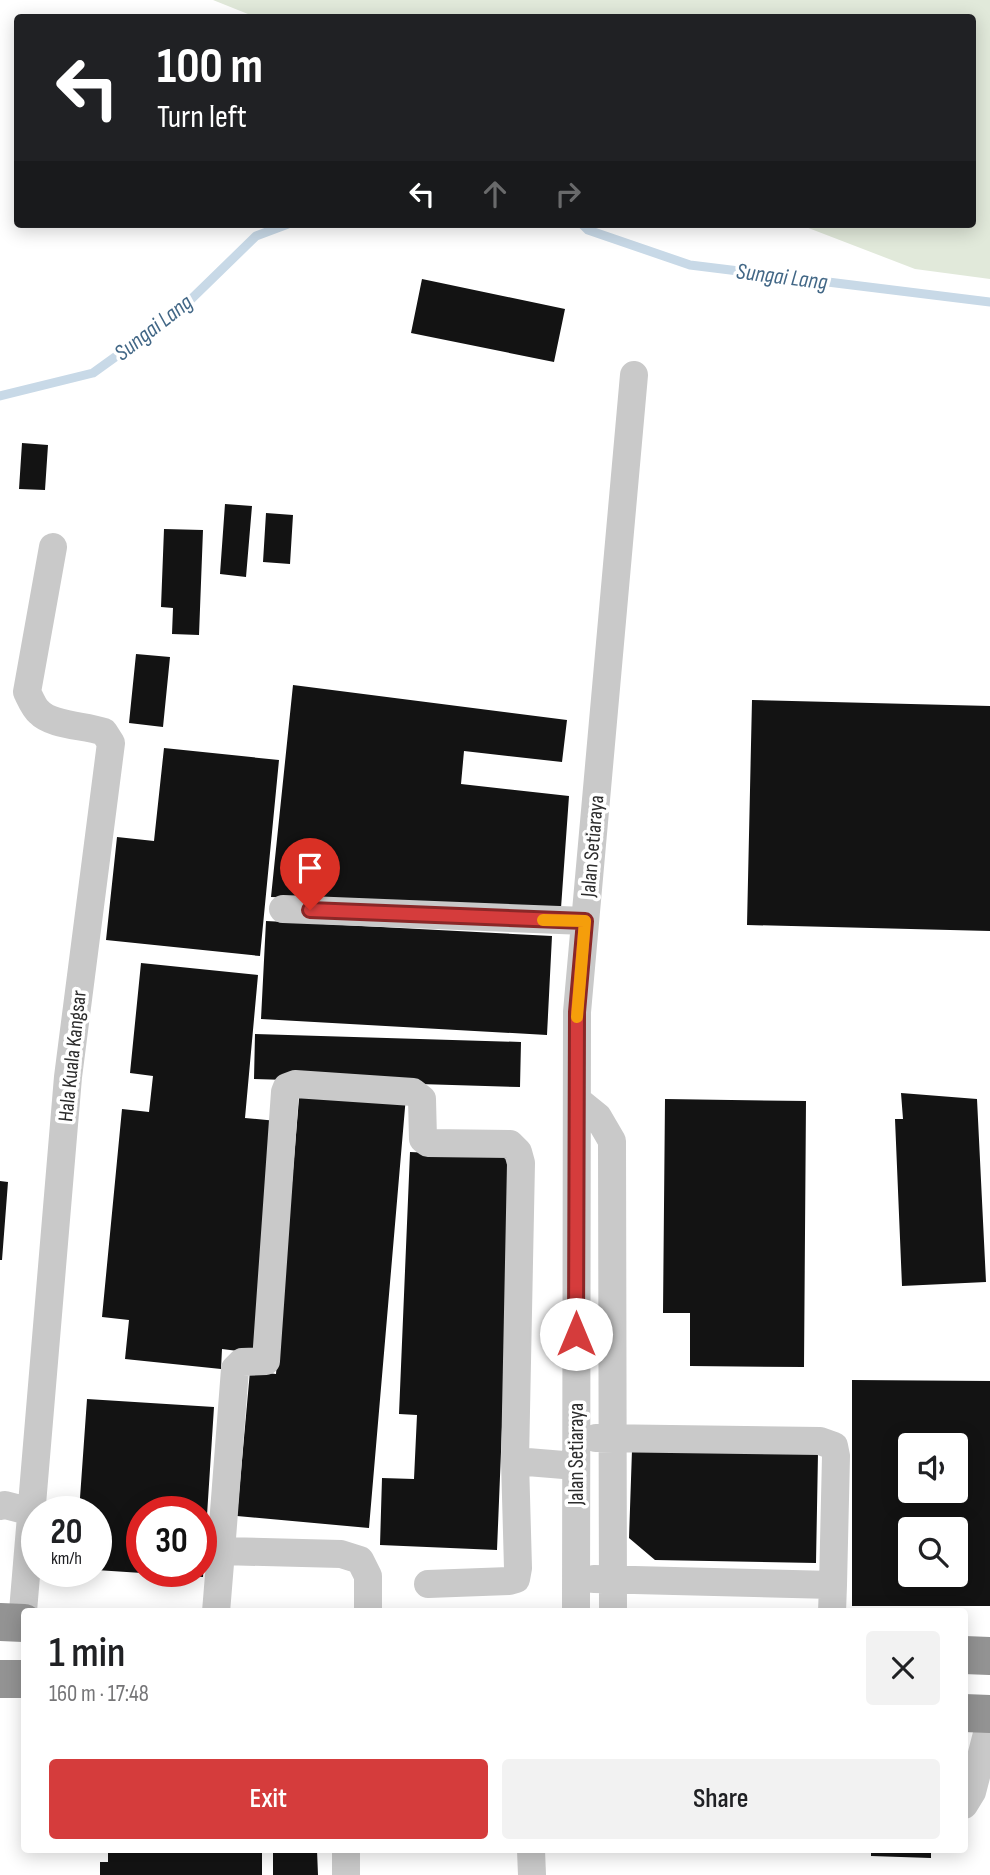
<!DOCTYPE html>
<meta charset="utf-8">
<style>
:root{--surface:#fff;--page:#f2f2f2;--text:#202124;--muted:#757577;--accent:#d53c3c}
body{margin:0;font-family:"Sofia Sans Condensed",sans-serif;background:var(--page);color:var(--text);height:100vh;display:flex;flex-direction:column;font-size:26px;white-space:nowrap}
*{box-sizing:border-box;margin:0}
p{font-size:23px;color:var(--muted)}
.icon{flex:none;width:38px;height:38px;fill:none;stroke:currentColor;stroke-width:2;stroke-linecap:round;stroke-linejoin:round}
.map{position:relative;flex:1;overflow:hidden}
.side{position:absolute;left:21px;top:1608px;width:947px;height:245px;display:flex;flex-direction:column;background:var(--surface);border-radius:7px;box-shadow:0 4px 18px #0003}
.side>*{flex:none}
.hud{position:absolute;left:14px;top:14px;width:962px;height:214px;border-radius:7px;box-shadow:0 4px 18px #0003;background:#202124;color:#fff;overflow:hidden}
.controls{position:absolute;left:898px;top:1433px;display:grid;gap:14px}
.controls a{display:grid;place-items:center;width:70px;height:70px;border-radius:7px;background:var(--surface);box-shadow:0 4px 18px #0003;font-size:35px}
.speed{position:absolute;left:21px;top:1496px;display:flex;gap:14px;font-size:35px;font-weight:700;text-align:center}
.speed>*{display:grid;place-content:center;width:91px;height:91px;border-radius:50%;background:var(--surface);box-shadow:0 4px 18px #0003;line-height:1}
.speed small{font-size:18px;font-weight:400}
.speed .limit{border:10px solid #d22;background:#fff;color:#111}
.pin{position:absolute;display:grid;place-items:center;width:60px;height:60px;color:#fff;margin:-72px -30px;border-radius:50% 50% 50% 0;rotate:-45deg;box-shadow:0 0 7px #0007}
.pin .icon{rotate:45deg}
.me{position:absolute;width:77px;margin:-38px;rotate:0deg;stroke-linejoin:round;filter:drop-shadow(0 0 5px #0008)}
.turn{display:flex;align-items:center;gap:24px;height:147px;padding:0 28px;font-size:32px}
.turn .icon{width:91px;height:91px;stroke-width:2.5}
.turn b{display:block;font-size:49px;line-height:60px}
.lanes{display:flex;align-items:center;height:66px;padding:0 28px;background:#0003;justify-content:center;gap:35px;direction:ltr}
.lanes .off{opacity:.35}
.round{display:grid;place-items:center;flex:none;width:74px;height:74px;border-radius:7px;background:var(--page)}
.head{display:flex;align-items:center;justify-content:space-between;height:119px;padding:0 28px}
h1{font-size:42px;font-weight:600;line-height:52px}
.cta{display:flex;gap:14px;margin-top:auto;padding:14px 28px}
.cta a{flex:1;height:80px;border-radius:7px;background:var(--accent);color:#fff;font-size:28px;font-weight:600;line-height:80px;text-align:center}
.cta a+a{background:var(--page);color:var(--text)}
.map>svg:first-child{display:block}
.green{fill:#e1e9da}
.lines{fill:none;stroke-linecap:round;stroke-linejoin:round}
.stream{stroke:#c8d9e7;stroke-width:9}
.building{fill:#131313;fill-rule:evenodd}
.minor{stroke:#c9c9c9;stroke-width:28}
.highway{stroke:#939393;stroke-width:38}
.route-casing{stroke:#8a2727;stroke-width:18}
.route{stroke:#d53c3c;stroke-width:12}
.slow{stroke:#f59e0b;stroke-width:12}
.labels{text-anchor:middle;stroke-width:7;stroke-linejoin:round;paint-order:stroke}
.street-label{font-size:21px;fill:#2c2c2c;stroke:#fff}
.water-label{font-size:23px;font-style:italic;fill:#426786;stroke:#fff}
</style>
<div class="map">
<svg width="990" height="1875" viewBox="0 0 990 1875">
<rect width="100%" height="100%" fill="#fff"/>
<path class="green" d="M 213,0 L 990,0 L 990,279 L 915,269 L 798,224 L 973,224 L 973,18 L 258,18 Z"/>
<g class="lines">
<path class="stream" d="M 582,224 L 588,230 L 690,265 L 990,302
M 0,396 L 93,373 L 179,311 L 256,236 L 288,224"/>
</g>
<path class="building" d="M 422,279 L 565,309 L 554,362 L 411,333 Z
M 22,443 L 48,445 L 45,490 L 19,489 Z
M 225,504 L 252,506 L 246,577 L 220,574 Z
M 266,513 L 293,515 L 290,564 L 263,562 Z
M 164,529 L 203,530 L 199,635 L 172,634 L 173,608 L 161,607 Z
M 136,654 L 170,657 L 163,727 L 129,723 Z
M 293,685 L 567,720 L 562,762 L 464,751 L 461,784 L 569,796 L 561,908 L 271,897 Z
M 752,700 L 990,706 L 990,931 L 747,925 Z
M 164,748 L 279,760 L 260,956 L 106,940 L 117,837 L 154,841 Z
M 266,921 L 552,936 L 547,1035 L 261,1019 Z
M 141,963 L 258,975 L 245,1118 L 277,1121 L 254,1353 L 222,1349 L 221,1369 L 125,1359 L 129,1320 L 102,1317 L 122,1109 L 149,1112 L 153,1076 L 130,1073 Z
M 255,1034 L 521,1042 L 520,1087 L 254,1079 Z
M 300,1087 L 406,1096 L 369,1528 L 237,1516 L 250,1371 L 276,1374 Z
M 901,1093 L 977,1099 L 986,1282 L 902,1286 L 895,1119 L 903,1119 Z
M 665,1099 L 806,1101 L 804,1367 L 690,1366 L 690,1313 L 663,1313 Z
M 410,1152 L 513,1157 L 497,1550 L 380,1545 L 382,1478 L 414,1479 L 417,1415 L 399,1414 Z
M 0,1181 L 8,1182 L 2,1260 L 0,1260 Z
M 852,1380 L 990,1381 L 990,1606 L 852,1606 ZM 910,1446 L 956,1446 L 956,1491 L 910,1491 ZM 910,1530 L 956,1530 L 956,1575 L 910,1575 Z
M 87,1399 L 214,1407 L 203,1577 L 151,1574 L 151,1572 L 201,1572 L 201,1512 L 142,1512 L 142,1573 L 96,1570 L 96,1512 L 79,1512 Z
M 632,1450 L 818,1453 L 816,1563 L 655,1560 L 629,1538 Z
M 108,1850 L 262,1850 L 262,1875 L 100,1875 L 100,1862 L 108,1862 Z
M 273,1850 L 317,1850 L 318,1875 L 273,1875 Z
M 871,1850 L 931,1850 L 931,1858 L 871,1856 Z"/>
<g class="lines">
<path class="minor" d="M 283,909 L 585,921
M 577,1100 L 598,1117 L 612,1141 L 613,1612
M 596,1438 L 820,1441 L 834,1446 L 836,1456 L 833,1585
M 0,1506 L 5,1505 L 32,1512
M 221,1551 L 235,1369 L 242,1362 L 266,1361 L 285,1092 L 287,1087 L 295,1084 L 413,1092 L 422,1099 L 423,1139 L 428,1143 L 510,1144 L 518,1152 L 521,1163 L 515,1461
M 594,1579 L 833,1585 L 832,1612
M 428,1584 L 509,1581 L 516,1579 L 518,1568 L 515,1461 L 576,1466
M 216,1612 L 221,1551 L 341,1554 L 360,1560 L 368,1576 L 368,1612
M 576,1612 L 577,1012 L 634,375
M 22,1623 L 68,1077 L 111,743 L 104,732 C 85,725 52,726 39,712 C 34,708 30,698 27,692 L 53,547
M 964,1805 L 972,1792 L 990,1722
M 531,1850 L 532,1875
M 346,1875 L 346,1850"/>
<path class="highway" d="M 0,1622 L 24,1623
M 964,1655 L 990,1656
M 0,1679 L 24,1679
M 964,1713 L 990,1714"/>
</g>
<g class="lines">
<defs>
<path id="route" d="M 310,910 L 585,921 L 577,1012 L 576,1334"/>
</defs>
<use href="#route" class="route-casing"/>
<use href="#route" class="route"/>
<path class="slow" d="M 543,920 L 585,921 L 577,1017"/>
</g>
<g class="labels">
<g class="street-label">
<text transform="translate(592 846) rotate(-85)" y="7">Jalan Setiaraya</text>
<text transform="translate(72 1056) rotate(-84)" y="7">Hala Kuala Kangsar</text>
<text transform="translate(576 1454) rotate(-90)" y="7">Jalan Setiaraya</text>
</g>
<g class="water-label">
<text transform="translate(782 276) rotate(7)" y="8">Sungai Lang</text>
<text transform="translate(153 327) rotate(-38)" y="8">Sungai Lang</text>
</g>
</g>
</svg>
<div class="controls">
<a><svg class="icon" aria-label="sound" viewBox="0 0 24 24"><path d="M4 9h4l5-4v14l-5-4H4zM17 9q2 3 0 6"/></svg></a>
<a><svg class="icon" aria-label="search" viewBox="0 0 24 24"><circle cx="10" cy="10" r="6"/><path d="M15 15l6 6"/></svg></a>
</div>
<div class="speed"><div>20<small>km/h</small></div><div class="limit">30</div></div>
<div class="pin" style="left:310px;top:910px;background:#d93025"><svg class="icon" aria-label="arrive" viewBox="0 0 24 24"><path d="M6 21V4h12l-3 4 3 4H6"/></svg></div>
<svg class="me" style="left:576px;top:1334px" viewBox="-20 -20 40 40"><circle r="19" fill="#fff"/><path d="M0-13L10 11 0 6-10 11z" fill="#d53c3c"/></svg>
<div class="hud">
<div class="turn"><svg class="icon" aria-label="left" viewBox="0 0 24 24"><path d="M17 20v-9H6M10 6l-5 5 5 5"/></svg><div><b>100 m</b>Turn left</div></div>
<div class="lanes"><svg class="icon" aria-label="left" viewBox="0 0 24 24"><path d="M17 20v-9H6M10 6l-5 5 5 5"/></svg><svg class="icon off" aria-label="ahead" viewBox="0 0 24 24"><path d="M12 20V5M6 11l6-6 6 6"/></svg><svg class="icon off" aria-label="right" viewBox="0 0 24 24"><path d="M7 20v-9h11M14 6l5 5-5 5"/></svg></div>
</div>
<section class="side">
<div class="head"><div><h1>1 min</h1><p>160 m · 17:48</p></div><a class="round"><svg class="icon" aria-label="close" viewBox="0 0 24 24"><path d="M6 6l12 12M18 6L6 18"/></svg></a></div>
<div class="cta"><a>Exit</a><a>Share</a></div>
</section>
</div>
